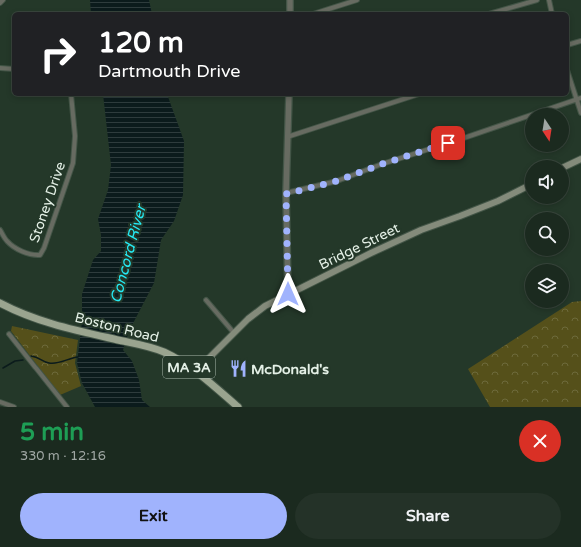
<!DOCTYPE html>
<meta charset="utf-8">
<style>
:root{--surface:#1b2a1f;--page:#243228;--text:#f1f3f6;--muted:#a0a7a4;--line:#39463d;--accent:#a0b3fd}
body{margin:0;font-family:"Varela Round",sans-serif;background:var(--page);color:var(--text);height:100vh;display:flex;flex-direction:column;font-size:15px;white-space:nowrap}
*{box-sizing:border-box;margin:0}
p{font-size:13px;color:var(--muted)}
.icon{flex:none;width:22px;height:22px;fill:none;stroke:currentColor;stroke-width:2;stroke-linecap:round;stroke-linejoin:round}
.map{position:relative;height:407px;overflow:hidden}
.details{display:flex;flex-direction:column;background:var(--surface);flex:1}
.details>*{flex:none}
.top-card{position:absolute;left:12px;top:12px;width:557px;height:84px;border-radius:6px;box-shadow:0 2px 6px #0003,0 0 0 1px var(--line);background:#202124;color:#fff;overflow:hidden}
.needle{width:26px;rotate:168deg}
.tools{position:absolute;left:525px;top:108px;display:grid;gap:8px}
.tools a{display:grid;place-items:center;width:44px;height:44px;border-radius:50%;background:var(--surface);box-shadow:0 2px 6px #0003,0 0 0 1px var(--line);font-size:20px}
.pin{position:absolute;display:grid;place-items:center;width:34px;height:34px;color:#fff;margin:-17px;border-radius:8px;box-shadow:0 2px 6px #0006}
.me{position:absolute;width:44px;margin:-22px;rotate:0deg;stroke-linejoin:round;filter:drop-shadow(0 0 3px #0008)}
.turn{display:flex;align-items:center;gap:14px;height:84px;padding:0 20px;font-size:18px}
.turn .icon{width:52px;height:52px;stroke-width:2.5}
.turn b{display:block;font-size:28px;line-height:34px}
.round{display:grid;place-items:center;flex:none;width:42px;height:42px;border-radius:21px;background:var(--page)}
.summary{display:flex;align-items:center;justify-content:space-between;height:68px;padding:0 20px}
h1{font-size:24px;font-weight:700;line-height:30px;color:#1e9e55}
.primary-button{display:flex;gap:8px;margin-top:auto;padding:8px 20px}
.primary-button a{flex:1;height:46px;border-radius:24px;background:var(--accent);color:#111;font-size:16px;font-weight:700;line-height:46px;text-align:center}
.primary-button a+a{background:var(--page);color:var(--text)}
.map>svg:first-child{display:block}
.park{fill:url(#park-crowns)}
.water{fill:url(#water-rules)}
.lines{fill:none;stroke-linecap:round;stroke-linejoin:round}
.stream{stroke:#0b1b1c;stroke-width:1.5}
.minor-casing{stroke:#435547;stroke-width:6}
.tertiary-casing{stroke:#435547;stroke-width:8}
.secondary-casing{stroke:#435547;stroke-width:8}
.primary-casing{stroke:#435547;stroke-width:9}
.minor{stroke:#676b61;stroke-width:4}
.tertiary{stroke:#676b61;stroke-width:5.5}
.secondary{stroke:#848b7b;stroke-width:6}
.primary{stroke:#9aa48f;stroke-width:7}
.route{stroke:#a0b3fd;stroke-width:7;stroke-dasharray:0 12.6}
.labels{text-anchor:middle;stroke-width:4;stroke-linejoin:round;paint-order:stroke}
.shield{fill:#243829;stroke:#aab9ad;stroke-width:1}
.shield-label{font-size:13px;font-weight:bold;fill:#e4f0e6}
.street-label{font-size:14px;fill:#e4f0e6;stroke:#243829}
.poi-label{font-size:14px;font-weight:bold;fill:#e4f0e6;stroke:#243829;text-anchor:start}
.water-label{font-size:15px;font-style:italic;fill:#25ebf5;stroke:#243829}
</style>
<div class="map">
<svg width="581" height="407" viewBox="0 0 581 407">
<defs>
<pattern id="park-crowns" width="20" height="18" patternUnits="userSpaceOnUse"><rect width="20" height="18" fill="#55501a"/><path d="M2 6a3 3 0 1 1 6 0M12 15a3 3 0 1 1 6 0" fill="none" stroke="#6d6a3b"/></pattern>
<pattern id="water-rules" width="6" height="5" patternUnits="userSpaceOnUse"><rect width="6" height="5" fill="#0b1b1c"/><path d="M0 2.5h6" fill="none" stroke="#2e3c3d"/></pattern>
</defs>
<rect width="100%" height="100%" fill="#243829"/>
<path class="park" d="M 581,301 L 581,407 L 490,407 L 468,369 L 572,302 Z
M 12,326 L 78,340 L 75,363 L 81,386 L 60,395 L 11,331 Z"/>
<path class="water" d="M 90,0 L 149,0 L 152,14 L 91,14 Z
M 103,94 L 167,94 L 184,141 L 183,195 L 174,221 L 161,240 L 154,283 L 129,331 L 123,350 L 132,361 L 139,380 L 142,400 L 150,407 L 95,407 L 82,383 L 77,363 L 82,322 L 82,294 L 93,260 L 101,251 L 101,235 L 98,219 L 108,190 L 111,165 Z"/>
<g class="lines">
<path class="stream" d="M 31,356 C 40,357 42,362 49,363 C 59,365 68,358 78,357
M 3,368 L 15,361 L 23,360"/>
<defs>
<path id="minor" d="M 549,0 L 552,14
M 0,3 L 3,0
M 313,14 L 357,0
M 489,14 L 537,0
M 567,45 L 581,41
M 0,68 L 14,69
M 567,70 L 581,113
M 287,137 L 419,94
M 286,193 L 337,181 L 382,164 L 461,139 L 581,98
M 0,230 C 2,233 4,238 7,241 C 14,249 29,256 40,255 L 44,248 L 73,163 L 75,136 L 71,94
M 206,300 L 234,333
M 9,334 L 35,367
M 36,368 L 67,407
M 0,402 L 14,407"/>
<path id="tertiary" d="M 290,14 L 290,0
M 288,294 L 286,193 L 289,94"/>
<path id="secondary" d="M 562,168 L 581,159
M 195,372 L 248,319 L 265,306 L 371,253 L 421,230 L 460,216 L 498,201 L 532,184"/>
<path id="primary" d="M 0,303 C 36,322 74,330 114,339 C 130,343 148,345 164,352 C 192,365 215,387 238,407"/>
</defs>
<use href="#minor" class="minor-casing"/>
<use href="#tertiary" class="tertiary-casing"/>
<use href="#secondary" class="secondary-casing"/>
<use href="#primary" class="primary-casing"/>
<use href="#minor" class="minor"/>
<use href="#tertiary" class="tertiary"/>
<use href="#secondary" class="secondary"/>
<use href="#primary" class="primary"/>
</g>
<g class="lines">
<path class="route" d="M 288,294 L 286,194 L 337,181 L 382,164 L 448,143"/>
</g>
<defs>
<symbol id="restaurant-bare" viewBox="-9 -9 18 18"><path d="M-5-6h1v4h1v-4h1v4h1v-4h1v5L-1.5 .5V6h-2V.5L-5-1ZM5-6V6H3V1.5H1.5Q1.5-4 5-6Z" fill="#a0b3fd" stroke="#243829" stroke-width="2.5" paint-order="stroke"/></symbol>
</defs>
<g fill-rule="evenodd">
<use href="#restaurant-bare" x="226" y="356" width="25" height="25"/>
</g>
<g class="labels">
<rect class="shield" x="163" y="356" width="52" height="22" rx="3"/>
<g class="shield-label">
<text x="189" y="372">MA 3A</text>
</g>
<g class="street-label">
<text transform="translate(47 202) rotate(-71)" y="5">Stoney Drive</text>
<text transform="translate(359 246) rotate(-26)" y="5">Bridge Street</text>
<text transform="translate(117 327) rotate(14)" y="5">Boston Road</text>
</g>
<g class="poi-label">
<text x="251" y="374">McDonald's</text>
</g>
<g class="water-label">
<text transform="translate(128 254) rotate(-75)" y="5">Concord River</text>
</g>
</g>
</svg>
<div class="tools">
<a><svg class="needle" viewBox="-14 -14 28 28"><path d="M0-13l5 13h-10z" fill="#e53935"/><path d="M0 13l5-13h-10z" fill="#a0a7a4"/></svg></a>
<a><svg class="icon" aria-label="sound" viewBox="0 0 24 24"><path d="M4 9h4l5-4v14l-5-4H4zM17 9q2 3 0 6"/></svg></a>
<a><svg class="icon" aria-label="search" viewBox="0 0 24 24"><circle cx="10" cy="10" r="6"/><path d="M15 15l6 6"/></svg></a>
<a><svg class="icon" aria-label="layers" viewBox="0 0 24 24"><path d="M12 4l9 5-9 5-9-5zM3 14l9 5 9-5"/></svg></a>
</div>
<div class="pin" style="left:448px;top:143px;background:#d93025"><svg class="icon" aria-label="arrive" viewBox="0 0 24 24"><path d="M6 21V4h12l-3 4 3 4H6"/></svg></div>
<svg class="me" style="left:288px;top:294px" viewBox="-20 -20 40 40"><path d="M0-17L14 15 0 8-14 15z" fill="#a0b3fd" stroke="#fff" stroke-width="4"/></svg>
<div class="top-card">
<div class="turn"><svg class="icon" aria-label="right" viewBox="0 0 24 24"><path d="M7 20v-9h11M14 6l5 5-5 5"/></svg><div><b>120 m</b>Dartmouth Drive</div></div>
</div>
</div>
<section class="details">
<div class="summary"><div><h1>5 min</h1><p>330 m · 12:16</p></div><a class="round" style="background:#d93025;color:#fff"><svg class="icon" aria-label="close" viewBox="0 0 24 24"><path d="M6 6l12 12M18 6L6 18"/></svg></a></div>
<div class="primary-button"><a>Exit</a><a>Share</a></div>
</section>
